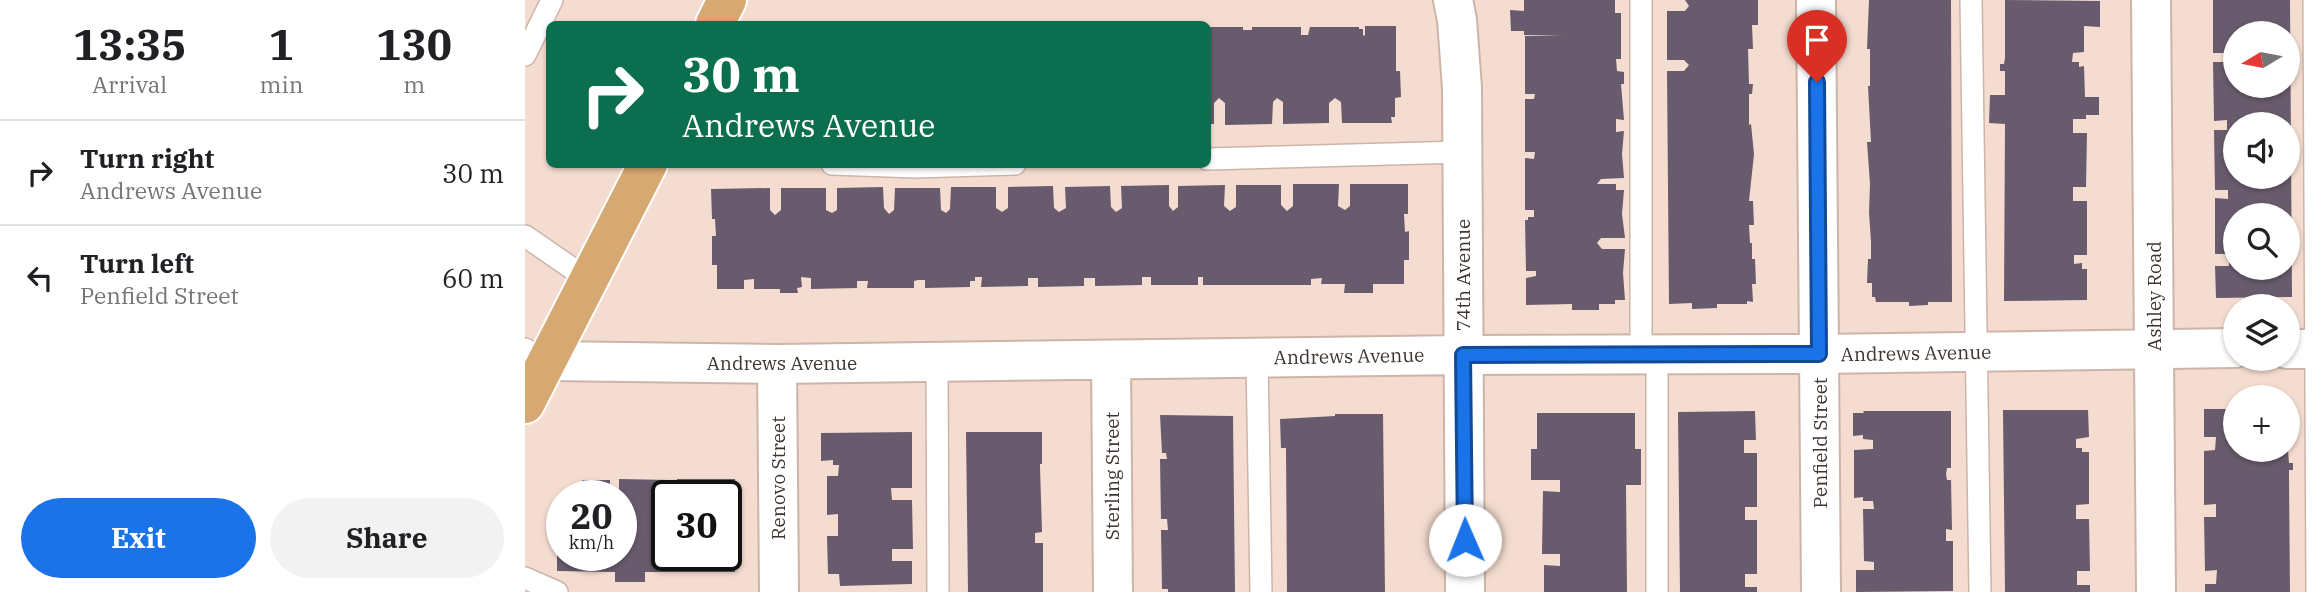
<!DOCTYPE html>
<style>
:root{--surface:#fff;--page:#f2f2f2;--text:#202124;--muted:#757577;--line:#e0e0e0;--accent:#1a73e8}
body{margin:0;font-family:"IBM Plex Serif",serif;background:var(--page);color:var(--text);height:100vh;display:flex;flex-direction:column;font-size:26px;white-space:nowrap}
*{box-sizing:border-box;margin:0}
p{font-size:23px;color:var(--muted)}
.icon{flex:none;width:38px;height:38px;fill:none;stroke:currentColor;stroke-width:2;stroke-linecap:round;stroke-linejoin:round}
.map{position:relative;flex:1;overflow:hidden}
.panel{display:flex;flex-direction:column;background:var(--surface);width:525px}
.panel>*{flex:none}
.hud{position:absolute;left:21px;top:21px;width:665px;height:147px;border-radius:10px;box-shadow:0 2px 5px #0004;background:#0b6e4f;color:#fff;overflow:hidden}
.needle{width:46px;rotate:260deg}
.tools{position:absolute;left:1698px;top:21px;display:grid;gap:14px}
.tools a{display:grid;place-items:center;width:77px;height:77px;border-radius:50%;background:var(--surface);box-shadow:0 2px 5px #0004;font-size:35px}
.speed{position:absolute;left:21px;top:480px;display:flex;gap:14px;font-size:35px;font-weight:700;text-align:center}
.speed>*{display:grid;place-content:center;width:91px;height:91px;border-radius:50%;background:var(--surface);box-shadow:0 2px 5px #0004;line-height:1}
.speed small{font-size:18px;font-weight:400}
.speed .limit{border:4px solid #111;border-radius:10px;background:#fff;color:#111}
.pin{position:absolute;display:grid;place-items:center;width:60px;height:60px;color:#fff;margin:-72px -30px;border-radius:50% 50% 50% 0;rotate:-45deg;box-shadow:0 0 7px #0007}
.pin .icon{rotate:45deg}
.me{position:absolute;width:77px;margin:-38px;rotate:359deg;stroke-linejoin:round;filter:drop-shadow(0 0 5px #0008)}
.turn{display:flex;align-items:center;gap:24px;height:147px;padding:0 21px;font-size:32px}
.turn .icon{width:91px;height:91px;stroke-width:2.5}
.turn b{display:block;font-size:49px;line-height:60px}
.eta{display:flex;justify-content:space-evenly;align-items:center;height:119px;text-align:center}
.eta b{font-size:42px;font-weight:800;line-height:49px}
.cta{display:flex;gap:14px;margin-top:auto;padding:14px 21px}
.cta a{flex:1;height:80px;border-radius:42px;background:var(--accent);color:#fff;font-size:28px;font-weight:800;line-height:80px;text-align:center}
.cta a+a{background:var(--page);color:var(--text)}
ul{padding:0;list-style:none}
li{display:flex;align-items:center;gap:21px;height:105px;padding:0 21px;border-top:2px solid var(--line)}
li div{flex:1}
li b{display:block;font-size:26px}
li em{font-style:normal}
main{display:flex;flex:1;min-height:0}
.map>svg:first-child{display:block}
.building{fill:#685b6d;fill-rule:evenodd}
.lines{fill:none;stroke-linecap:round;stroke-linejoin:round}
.service-casing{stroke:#ccb4a8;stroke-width:24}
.minor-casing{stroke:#ccb4a8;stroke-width:42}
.trunk-casing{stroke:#fff;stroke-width:42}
.service{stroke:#fff;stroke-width:21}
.minor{stroke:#fff;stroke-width:38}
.trunk{stroke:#d6a872;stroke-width:38}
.route-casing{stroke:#114b97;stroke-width:18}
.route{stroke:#1a73e8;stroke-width:12}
.labels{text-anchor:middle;stroke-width:7;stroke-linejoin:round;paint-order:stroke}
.street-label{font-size:19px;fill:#3e3430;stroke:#fff}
</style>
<main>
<section class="panel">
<div class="eta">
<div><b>13:35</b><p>Arrival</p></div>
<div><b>1</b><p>min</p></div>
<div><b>130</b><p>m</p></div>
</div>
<ul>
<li><svg class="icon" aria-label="right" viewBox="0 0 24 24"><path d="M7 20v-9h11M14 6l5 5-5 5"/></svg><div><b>Turn right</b><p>Andrews Avenue</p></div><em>30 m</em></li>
<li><svg class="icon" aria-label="left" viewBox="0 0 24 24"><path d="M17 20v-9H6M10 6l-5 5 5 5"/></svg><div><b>Turn left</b><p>Penfield Street</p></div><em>60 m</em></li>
</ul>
<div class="cta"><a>Exit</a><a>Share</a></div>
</section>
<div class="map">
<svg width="1797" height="592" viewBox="0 0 1797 592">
<rect width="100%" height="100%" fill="#f5dcd0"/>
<path class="building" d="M 999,0 L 1090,0 L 1090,13 L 1096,13 L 1096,59 L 1091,59 L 1092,71 L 1099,72 L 1099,84 L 1096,84 L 1099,120 L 1091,119 L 1091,132 L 1099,131 L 1097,154 L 1099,178 L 1076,179 L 1072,184 L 1091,184 L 1091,190 L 1099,190 L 1097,214 L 1100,238 L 1076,238 L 1072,243 L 1077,249 L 1100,249 L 1098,273 L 1100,300 L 1090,300 L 1090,304 L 1074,304 L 1074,310 L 1047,310 L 1047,304 L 1001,305 L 1001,278 L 1011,276 L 1011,271 L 1001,271 L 1000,220 L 1003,220 L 1003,217 L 1009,217 L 1009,210 L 1000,210 L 1000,158 L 1009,159 L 1010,152 L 1000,152 L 1000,99 L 1009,99 L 1010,94 L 1000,94 L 1000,36 L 1038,35 L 999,35 L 999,31 L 986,31 L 985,10 L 999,11 Z
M 1160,0 L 1233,0 L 1233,25 L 1227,25 L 1228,49 L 1223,49 L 1224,84 L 1228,84 L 1227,94 L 1224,94 L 1224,125 L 1226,124 L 1229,154 L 1224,201 L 1228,201 L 1229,225 L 1224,225 L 1225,243 L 1227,243 L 1227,259 L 1230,259 L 1231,284 L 1227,284 L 1228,302 L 1222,301 L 1222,304 L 1192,304 L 1192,308 L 1167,309 L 1167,303 L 1144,304 L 1142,71 L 1159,71 L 1164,65 L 1159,60 L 1142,60 L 1142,11 L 1160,11 L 1164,6 Z
M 1344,0 L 1426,0 L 1427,302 L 1403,302 L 1403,305 L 1384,306 L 1384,302 L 1351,302 L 1350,297 L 1347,297 L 1347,283 L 1342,283 L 1343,259 L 1346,259 L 1346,242 L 1344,212 L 1345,184 L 1342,142 L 1346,142 L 1343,86 L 1345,86 L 1345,49 L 1342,49 Z
M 1480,0 L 1575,1 L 1575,27 L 1559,26 L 1559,52 L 1548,53 L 1547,62 L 1554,62 L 1554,67 L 1559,66 L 1560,97 L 1574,97 L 1574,115 L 1561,115 L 1561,119 L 1548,119 L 1548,133 L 1562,133 L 1561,187 L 1548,187 L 1548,201 L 1562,201 L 1562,255 L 1549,255 L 1549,264 L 1557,263 L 1557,269 L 1562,269 L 1562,300 L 1479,301 L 1480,124 L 1464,123 L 1465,95 L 1480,95 L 1480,71 L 1475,71 L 1475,64 L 1479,64 L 1480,58 Z
M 1688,0 L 1765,0 L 1767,297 L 1691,298 L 1690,266 L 1704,266 L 1704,254 L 1690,254 L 1690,198 L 1703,199 L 1703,190 L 1690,190 L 1689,130 L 1702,130 L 1702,120 L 1689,121 L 1688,62 L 1701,62 L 1702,59 L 1701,53 L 1688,53 ZM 1710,33 L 1762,33 L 1762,86 L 1710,86 ZM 1710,124 L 1762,124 L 1762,177 L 1710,177 ZM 1710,215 L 1762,215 L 1762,268 L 1710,268 Z
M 840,26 L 871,26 L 871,71 L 875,71 L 876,97 L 870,98 L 870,117 L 866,117 L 867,123 L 817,123 L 816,102 L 810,98 L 804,103 L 804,123 L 758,124 L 758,102 L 752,98 L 748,102 L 747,124 L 700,125 L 700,103 L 694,98 L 689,103 L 689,124 L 682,124 L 682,27 L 718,27 L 718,30 L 727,30 L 727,27 L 776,27 L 776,35 L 783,35 L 785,27 L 834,27 L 834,29 L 838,29 L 838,35 L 840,36 Z
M 768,184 L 814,184 L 813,206 L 820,210 L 825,206 L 825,184 L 883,184 L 883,214 L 879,214 L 880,232 L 884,231 L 884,260 L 879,260 L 879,284 L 848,284 L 848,293 L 819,293 L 820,284 L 796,284 L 797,278 L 786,279 L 786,285 L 678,285 L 678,277 L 673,277 L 673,285 L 626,285 L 626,277 L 617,277 L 617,285 L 570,286 L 570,278 L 559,278 L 559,286 L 513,287 L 513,278 L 503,278 L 503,286 L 456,287 L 457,277 L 450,277 L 450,281 L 445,281 L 445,287 L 400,288 L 400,280 L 393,280 L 389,281 L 389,288 L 342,288 L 343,281 L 332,281 L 332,288 L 286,289 L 286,278 L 276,277 L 277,287 L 272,288 L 273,293 L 255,293 L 255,289 L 229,289 L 229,279 L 219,280 L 219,289 L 192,289 L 192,265 L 187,265 L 187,236 L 191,236 L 190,219 L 187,219 L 186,189 L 245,188 L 245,210 L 250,215 L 256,210 L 256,188 L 301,188 L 301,210 L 307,213 L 312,210 L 312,188 L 358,187 L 359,208 L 364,214 L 369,210 L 370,188 L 415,188 L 416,210 L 421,213 L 425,209 L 426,187 L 471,187 L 471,208 L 477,212 L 483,208 L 483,187 L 528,186 L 529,208 L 534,212 L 541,208 L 540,187 L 585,186 L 586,207 L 591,212 L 597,208 L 596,186 L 644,185 L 644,206 L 648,211 L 653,207 L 653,186 L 700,185 L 699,206 L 705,211 L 711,207 L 711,185 L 756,185 L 756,205 L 762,211 L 768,206 Z
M 1679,409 L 1710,409 L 1710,450 L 1763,450 L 1764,463 L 1768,463 L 1768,470 L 1764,470 L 1764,479 L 1765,592 L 1680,592 L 1680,584 L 1691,584 L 1692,570 L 1680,571 L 1679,517 L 1691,517 L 1691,504 L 1679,505 L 1679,451 L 1690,450 L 1691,437 L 1679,437 Z
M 1478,410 L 1563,410 L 1564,437 L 1551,439 L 1551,448 L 1557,448 L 1557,452 L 1564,452 L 1564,504 L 1551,505 L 1551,519 L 1564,519 L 1565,571 L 1552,571 L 1552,585 L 1565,585 L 1565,592 L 1480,592 Z
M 1230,411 L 1231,440 L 1219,440 L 1219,453 L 1232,453 L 1232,507 L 1220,507 L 1220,520 L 1232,520 L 1232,574 L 1220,574 L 1220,587 L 1232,587 L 1232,592 L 1155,592 L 1153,412 Z
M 1338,411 L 1426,411 L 1426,468 L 1422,468 L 1421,474 L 1422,480 L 1426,480 L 1427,530 L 1421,529 L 1421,541 L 1428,541 L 1428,591 L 1331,592 L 1331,570 L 1349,570 L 1349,562 L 1339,561 L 1338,509 L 1349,509 L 1348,501 L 1338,501 L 1338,497 L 1329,498 L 1329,450 L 1348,449 L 1348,440 L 1338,439 L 1338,435 L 1328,436 L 1328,413 L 1339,413 Z
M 1012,413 L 1110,413 L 1110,449 L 1116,449 L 1116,485 L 1101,485 L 1102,592 L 1019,592 L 1019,565 L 1035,566 L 1035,554 L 1017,554 L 1018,491 L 1035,492 L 1035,480 L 1006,480 L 1006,449 L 1012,449 Z
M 810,414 L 858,414 L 860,592 L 762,592 L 761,448 L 756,448 L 755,419 L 810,416 Z
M 635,415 L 708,416 L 710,592 L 643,592 L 643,589 L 637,589 L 636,530 L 643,530 L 642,519 L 636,519 L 635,459 L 642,459 L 641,453 L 637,453 Z
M 387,432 L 387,488 L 366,488 L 367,500 L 387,500 L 388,549 L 367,549 L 367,561 L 387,561 L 387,584 L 315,586 L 314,574 L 303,574 L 302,536 L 313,536 L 313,514 L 302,515 L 302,476 L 313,476 L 314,465 L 308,465 L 308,460 L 296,461 L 296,433 Z
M 441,432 L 517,432 L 517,464 L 515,464 L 515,467 L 517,532 L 510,533 L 510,543 L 518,543 L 518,592 L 443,592 Z
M 94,479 L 144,480 L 144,491 L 153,491 L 152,479 L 210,479 L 210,572 L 120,572 L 120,582 L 90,582 L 90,572 L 32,571 L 32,538 L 37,538 L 37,555 L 96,555 L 96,495 L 57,495 L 57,480 L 85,480 L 85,491 L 94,491 ZM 142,495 L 201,495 L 201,555 L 142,555 Z"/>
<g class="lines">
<defs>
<path id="service" d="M 1116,0 L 1116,354
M 1446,0 L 1455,592
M 1789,0 L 1792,592
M 0,55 L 27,0
M 682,159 L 937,152
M 307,164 L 390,167 L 490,164
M 0,236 L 64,280
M 0,349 L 22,361
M 732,358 L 736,592
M 412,362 L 413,592
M 0,578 L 32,592
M 1132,592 L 1132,354"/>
<path id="minor" d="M 928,0 L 932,20 L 937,88 L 940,592
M 1291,0 L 1296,592
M 1626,0 L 1631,592
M 1762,349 L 1797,349
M 586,360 L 588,592
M 22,361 L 252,364 L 938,355 L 1294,354 L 1710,348
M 252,364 L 254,592"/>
<path id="trunk" d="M 190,24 L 202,0
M 0,404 L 123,164"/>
</defs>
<use href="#service" class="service-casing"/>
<use href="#minor" class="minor-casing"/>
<use href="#trunk" class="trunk-casing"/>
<use href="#service" class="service"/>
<use href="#minor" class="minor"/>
<use href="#trunk" class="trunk"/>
</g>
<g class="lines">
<defs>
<path id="route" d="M 940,540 L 938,355 L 1294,354 L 1292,82"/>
</defs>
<use href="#route" class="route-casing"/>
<use href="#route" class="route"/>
</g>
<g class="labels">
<g class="street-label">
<text transform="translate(938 275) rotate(-90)" y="7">74th Avenue</text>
<text transform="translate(1629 296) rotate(-90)" y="7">Ashley Road</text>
<text transform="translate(1391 353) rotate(-1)" y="7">Andrews Avenue</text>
<text transform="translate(824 356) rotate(-1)" y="7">Andrews Avenue</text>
<text x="257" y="370">Andrews Avenue</text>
<text transform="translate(1295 443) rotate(-90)" y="7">Penfield Street</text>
<text transform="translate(587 476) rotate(-90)" y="7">Sterling Street</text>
<text transform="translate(253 478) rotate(-90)" y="7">Renovo Street</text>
</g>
</g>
</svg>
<div class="tools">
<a><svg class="needle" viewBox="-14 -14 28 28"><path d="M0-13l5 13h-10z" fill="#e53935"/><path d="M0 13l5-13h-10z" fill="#757577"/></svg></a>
<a><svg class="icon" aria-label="sound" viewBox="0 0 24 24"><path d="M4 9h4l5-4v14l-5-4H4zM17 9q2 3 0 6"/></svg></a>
<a><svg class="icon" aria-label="search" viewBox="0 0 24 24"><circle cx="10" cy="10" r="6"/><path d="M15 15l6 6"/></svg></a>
<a><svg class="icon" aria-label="layers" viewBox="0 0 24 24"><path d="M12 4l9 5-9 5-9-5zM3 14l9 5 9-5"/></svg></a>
<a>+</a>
</div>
<div class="speed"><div>20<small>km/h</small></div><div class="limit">30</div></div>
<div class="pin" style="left:1292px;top:82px;background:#d93025"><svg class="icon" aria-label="arrive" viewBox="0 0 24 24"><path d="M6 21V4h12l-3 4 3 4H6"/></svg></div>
<svg class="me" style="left:940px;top:540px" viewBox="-20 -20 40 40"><circle r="19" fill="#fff"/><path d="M0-13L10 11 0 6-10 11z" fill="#1a73e8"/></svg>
<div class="hud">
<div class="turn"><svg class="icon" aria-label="right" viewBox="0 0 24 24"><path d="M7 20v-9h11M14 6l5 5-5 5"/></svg><div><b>30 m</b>Andrews Avenue</div></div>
</div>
</div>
</main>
